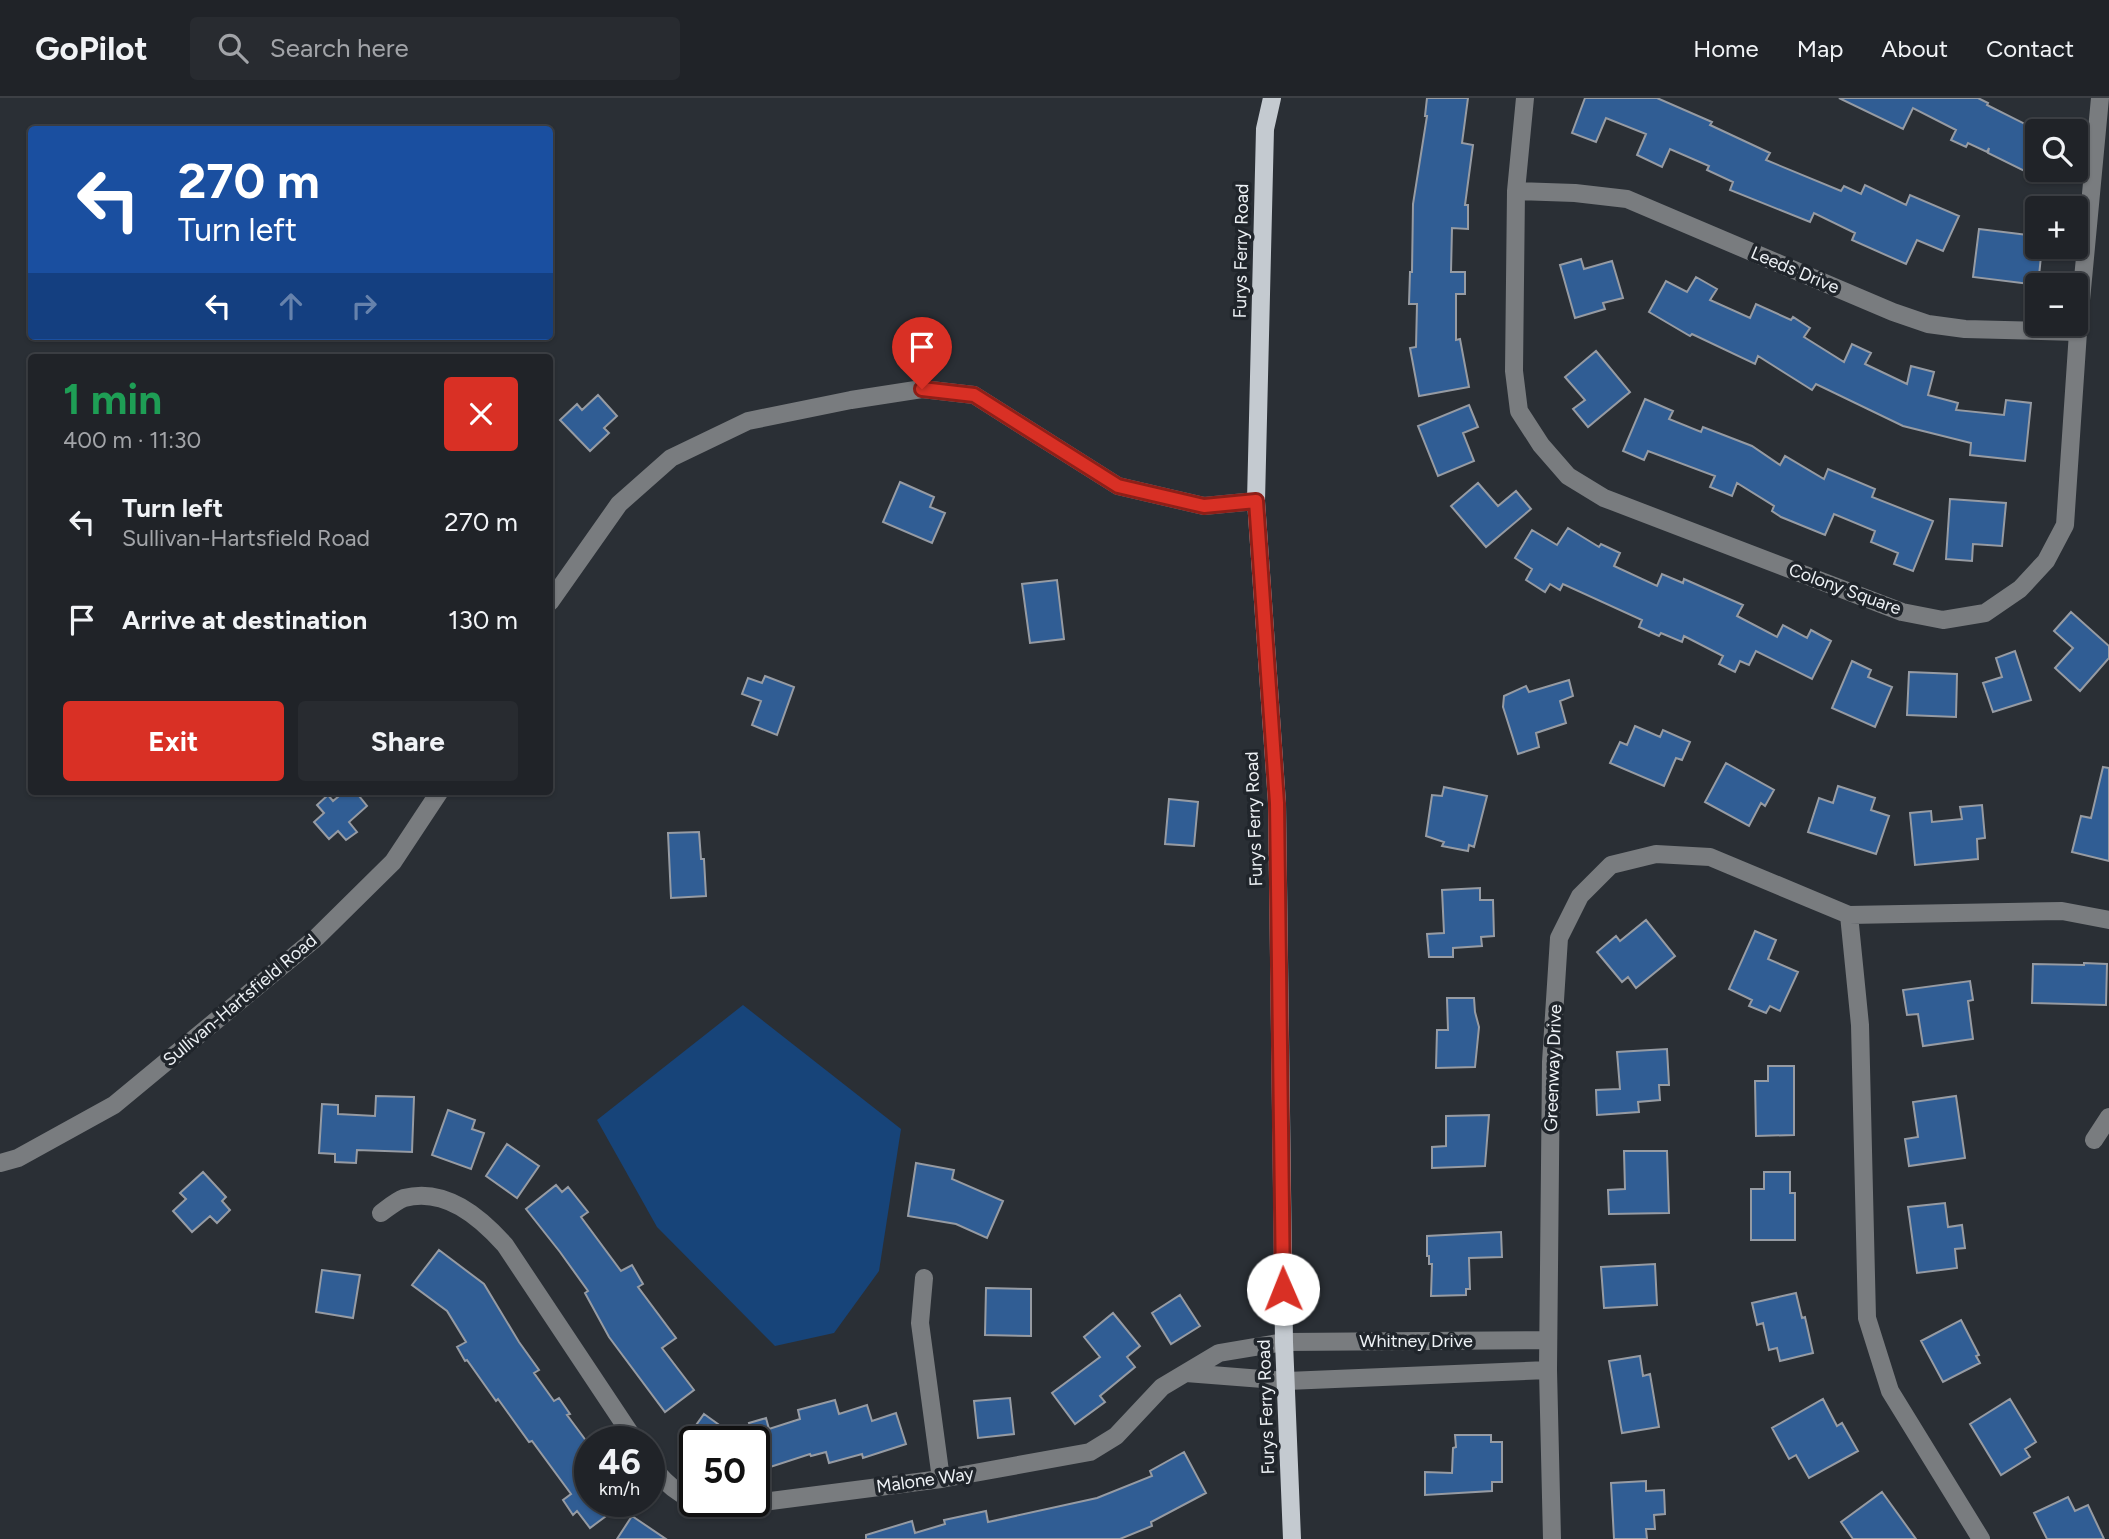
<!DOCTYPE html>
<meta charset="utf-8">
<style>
:root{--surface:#202328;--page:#282b30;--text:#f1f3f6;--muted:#a2a4a8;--line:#3d4045;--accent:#d93025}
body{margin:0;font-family:Figtree,sans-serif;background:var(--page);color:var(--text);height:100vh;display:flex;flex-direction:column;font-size:26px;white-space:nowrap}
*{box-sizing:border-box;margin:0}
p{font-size:23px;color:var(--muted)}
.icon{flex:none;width:38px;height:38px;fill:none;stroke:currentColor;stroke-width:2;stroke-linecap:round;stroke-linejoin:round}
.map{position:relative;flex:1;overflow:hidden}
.panel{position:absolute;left:28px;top:256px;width:525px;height:441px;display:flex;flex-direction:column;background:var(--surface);border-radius:7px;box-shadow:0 2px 5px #0004,0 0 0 2px var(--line)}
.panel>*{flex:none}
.hud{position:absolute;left:28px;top:28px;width:525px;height:214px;border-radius:7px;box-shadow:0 2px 5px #0004,0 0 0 2px var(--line);background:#1a4fa0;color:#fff;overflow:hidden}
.tools{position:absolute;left:2025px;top:21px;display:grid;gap:14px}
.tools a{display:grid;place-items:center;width:63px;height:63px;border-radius:7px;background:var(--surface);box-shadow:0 2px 5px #0004,0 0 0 2px var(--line);font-size:35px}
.speed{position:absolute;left:574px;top:1328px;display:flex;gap:14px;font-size:35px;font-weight:700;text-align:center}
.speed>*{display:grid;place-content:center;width:91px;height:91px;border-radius:50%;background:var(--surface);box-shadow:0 2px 5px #0004,0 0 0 2px var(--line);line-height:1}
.speed small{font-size:18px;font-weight:400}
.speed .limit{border:4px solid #111;border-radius:10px;background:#fff;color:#111}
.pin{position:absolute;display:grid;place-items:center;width:60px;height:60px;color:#fff;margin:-72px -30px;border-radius:50% 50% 50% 0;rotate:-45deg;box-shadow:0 0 7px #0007}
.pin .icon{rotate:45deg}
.me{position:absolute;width:77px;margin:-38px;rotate:359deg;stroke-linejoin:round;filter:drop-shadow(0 0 5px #0008)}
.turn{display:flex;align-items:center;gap:24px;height:147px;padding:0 35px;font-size:32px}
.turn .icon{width:91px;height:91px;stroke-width:2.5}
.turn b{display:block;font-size:49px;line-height:60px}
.lanes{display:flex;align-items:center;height:66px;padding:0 35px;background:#0003;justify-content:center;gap:35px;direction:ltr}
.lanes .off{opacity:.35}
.round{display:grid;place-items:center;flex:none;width:74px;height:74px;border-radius:7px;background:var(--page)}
.headline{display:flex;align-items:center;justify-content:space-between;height:119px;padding:0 35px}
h1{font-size:42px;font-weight:700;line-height:52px;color:#1e9e55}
.cta{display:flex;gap:14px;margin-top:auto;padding:14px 35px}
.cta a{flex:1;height:80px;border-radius:7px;background:var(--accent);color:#fff;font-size:28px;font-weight:700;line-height:80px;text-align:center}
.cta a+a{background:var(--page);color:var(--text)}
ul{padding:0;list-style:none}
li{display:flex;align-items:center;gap:21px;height:98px;padding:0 35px}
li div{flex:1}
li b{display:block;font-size:26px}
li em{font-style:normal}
header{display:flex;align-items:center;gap:42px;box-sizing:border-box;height:98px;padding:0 35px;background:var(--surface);border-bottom:2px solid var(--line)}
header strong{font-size:33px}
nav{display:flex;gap:38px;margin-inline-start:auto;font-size:24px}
.search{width:490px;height:63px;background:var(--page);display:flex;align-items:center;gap:18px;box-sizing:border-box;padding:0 24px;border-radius:7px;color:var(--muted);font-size:26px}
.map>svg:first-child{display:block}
.green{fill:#174479}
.building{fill:#305d94;stroke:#969ba3;stroke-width:2}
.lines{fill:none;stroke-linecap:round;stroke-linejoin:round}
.minor{stroke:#797c7f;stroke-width:18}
.major{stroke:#c4cad0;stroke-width:18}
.route-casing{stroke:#8d1f18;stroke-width:18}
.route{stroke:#d93025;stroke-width:12}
.labels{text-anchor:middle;stroke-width:7;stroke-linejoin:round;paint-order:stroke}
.street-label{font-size:18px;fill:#edf1f5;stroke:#20252b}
</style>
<header>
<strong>GoPilot</strong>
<div class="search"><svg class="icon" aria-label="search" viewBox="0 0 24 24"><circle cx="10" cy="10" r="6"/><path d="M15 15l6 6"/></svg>Search here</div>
<nav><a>Home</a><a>Map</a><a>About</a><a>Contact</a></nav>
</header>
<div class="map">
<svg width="2109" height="1441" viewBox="0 0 2109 1441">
<rect width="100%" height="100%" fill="#2a2f35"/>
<path class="green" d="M 743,907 L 901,1031 L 879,1173 L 834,1235 L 775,1248 L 657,1129 L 597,1022 Z"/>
<path class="building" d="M 1427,0 L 1468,0 L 1462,45 L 1473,47 L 1465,107 L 1468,107 L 1468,131 L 1452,130 L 1451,174 L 1465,174 L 1465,196 L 1456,196 L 1456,242 L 1460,241 L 1469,289 L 1419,298 L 1410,250 L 1416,249 L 1417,206 L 1409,206 L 1410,174 L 1412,174 L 1413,106 L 1427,18 L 1425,18 Z
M 1585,0 L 1657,0 L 1712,24 L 1710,27 L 1770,55 L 1766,62 L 1841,93 L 1844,88 L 1861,96 L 1865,87 L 1906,107 L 1910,97 L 1959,118 L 1943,153 L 1917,142 L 1906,166 L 1852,142 L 1855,135 L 1814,115 L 1810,124 L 1730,92 L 1733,84 L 1707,72 L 1709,68 L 1670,51 L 1662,69 L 1637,57 L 1646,36 L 1606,20 L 1596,44 L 1572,35 Z
M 1839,0 L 1978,0 L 1988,5 L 1987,7 L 2037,32 L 2037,79 L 1988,55 L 1989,50 L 1987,54 L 1968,45 L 1966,49 L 1951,42 L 1956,32 L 1913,10 L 1903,31 Z
M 1979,131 L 2037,138 L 2037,149 L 2042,149 L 2038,187 L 1973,179 Z
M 1581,161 L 1584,171 L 1612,163 L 1623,200 L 1603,205 L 1605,211 L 1575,220 L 1560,167 Z
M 1696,179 L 1717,191 L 1710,202 L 1750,220 L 1756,206 L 1791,222 L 1793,219 L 1810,230 L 1804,239 L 1844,264 L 1852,246 L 1871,255 L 1865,266 L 1907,286 L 1911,268 L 1934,274 L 1928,297 L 1958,305 L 1956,312 L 2004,317 L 2006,302 L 2031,305 L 2025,363 L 1970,357 L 1971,345 L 1903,328 L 1816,286 L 1812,292 L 1758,258 L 1755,266 L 1692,236 L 1690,238 L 1649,214 L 1666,183 L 1687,194 Z
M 1596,253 L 1630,294 L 1588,329 L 1573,311 L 1585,302 L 1565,279 Z
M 598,297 L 617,318 L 604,330 L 609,335 L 590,353 L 560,322 L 577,306 L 582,312 Z
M 1645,301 L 1673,313 L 1669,321 L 1701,334 L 1703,329 L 1752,348 L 1780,367 L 1785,358 L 1824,381 L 1828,371 L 1875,391 L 1872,399 L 1933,423 L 1913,473 L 1894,466 L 1898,455 L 1871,444 L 1875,433 L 1834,416 L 1825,437 L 1781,419 L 1772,413 L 1774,408 L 1737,385 L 1732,398 L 1710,389 L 1715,378 L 1648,353 L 1644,362 L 1623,353 Z
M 1469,307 L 1478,329 L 1463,335 L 1474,363 L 1438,378 L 1418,328 Z
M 900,384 L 934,399 L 930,409 L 945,415 L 932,445 L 883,424 Z
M 1478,385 L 1498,408 L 1516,393 L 1531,411 L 1486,449 L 1451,408 Z
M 1950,401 L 2006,405 L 2002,448 L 1973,446 L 1972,463 L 1946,461 Z
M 1568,430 L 1599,449 L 1601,446 L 1620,455 L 1614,468 L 1657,488 L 1662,476 L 1683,485 L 1684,481 L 1743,507 L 1737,518 L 1777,539 L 1783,527 L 1807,540 L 1811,532 L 1831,543 L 1812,581 L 1756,553 L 1749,567 L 1740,563 L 1735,574 L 1719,566 L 1723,558 L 1684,538 L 1682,544 L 1661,535 L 1659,538 L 1639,529 L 1642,522 L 1563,486 L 1560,492 L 1550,486 L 1545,494 L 1526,482 L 1532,471 L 1515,460 L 1532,432 L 1557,447 Z
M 1057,482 L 1064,541 L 1030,545 L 1022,486 Z
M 2071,514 L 2109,548 L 2109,560 L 2080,593 L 2055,570 L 2073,550 L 2054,533 Z
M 2015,553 L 2031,602 L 1993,614 L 1983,585 L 2002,579 L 1996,560 Z
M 1852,563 L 1871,572 L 1868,579 L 1892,589 L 1875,629 L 1832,610 Z
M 1909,574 L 1957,576 L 1956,619 L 1907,617 Z
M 765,578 L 794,589 L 777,637 L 752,627 L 761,603 L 742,596 L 748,580 L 762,585 Z
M 1569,582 L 1573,598 L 1560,603 L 1566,625 L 1536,635 L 1539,649 L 1518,656 L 1503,609 L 1504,598 L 1526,588 L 1529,594 Z
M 1635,628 L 1660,639 L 1663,632 L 1690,644 L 1682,662 L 1676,660 L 1664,688 L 1610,665 L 1620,644 L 1627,647 Z
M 1726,665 L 1774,692 L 1765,708 L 1761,705 L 1749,728 L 1705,704 Z
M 2103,669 L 2109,670 L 2109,763 L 2072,754 L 2081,718 L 2091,720 Z
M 1838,688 L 1875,700 L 1871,712 L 1889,718 L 1876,756 L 1808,734 L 1819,700 L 1833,705 Z
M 1444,689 L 1487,698 L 1474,749 L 1469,747 L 1468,753 L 1442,748 L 1444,744 L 1426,738 L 1432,697 L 1442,698 Z
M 345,693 L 355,693 L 367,708 L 349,724 L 357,734 L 346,742 L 338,733 L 329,741 L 314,724 L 324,715 L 317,707 L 328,697 L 333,703 Z
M 1169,701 L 1198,704 L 1194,748 L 1165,746 Z
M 1982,707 L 1985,740 L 1977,741 L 1978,761 L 1915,767 L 1910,715 L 1931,713 L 1932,724 L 1962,721 L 1960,709 Z
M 699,734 L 701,761 L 704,761 L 706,798 L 671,800 L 668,735 Z
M 1480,790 L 1480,802 L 1493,802 L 1494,838 L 1481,839 L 1482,848 L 1453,850 L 1453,859 L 1429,859 L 1427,836 L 1444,835 L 1442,792 Z
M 1646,822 L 1675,858 L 1636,890 L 1628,879 L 1622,884 L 1597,854 L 1616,838 L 1620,843 Z
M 1755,833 L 1776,842 L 1768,861 L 1798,874 L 1780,913 L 1770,908 L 1766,915 L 1749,908 L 1752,902 L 1729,891 Z
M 2084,865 L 2107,866 L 2106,907 L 2032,905 L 2033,866 L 2084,867 Z
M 1970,883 L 1973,902 L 1968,903 L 1973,941 L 1923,948 L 1918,916 L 1907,917 L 1903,892 Z
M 1447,900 L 1474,900 L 1475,914 L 1479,929 L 1475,969 L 1436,970 L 1437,932 L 1448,932 Z
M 1667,951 L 1669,987 L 1659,987 L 1660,1002 L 1638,1004 L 1639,1014 L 1597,1017 L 1596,992 L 1620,991 L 1617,954 Z
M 1768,968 L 1794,968 L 1794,1037 L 1756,1038 L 1755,983 L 1768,983 Z
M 376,998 L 414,999 L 412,1054 L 357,1052 L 356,1065 L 335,1064 L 335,1056 L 319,1055 L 322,1006 L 338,1007 L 338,1016 L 375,1018 Z
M 1956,998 L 1965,1060 L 1909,1068 L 1905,1041 L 1918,1039 L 1913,1004 Z
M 448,1012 L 475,1022 L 472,1031 L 484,1035 L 471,1071 L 432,1057 Z
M 1489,1017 L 1485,1068 L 1432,1070 L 1432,1049 L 1446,1048 L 1446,1018 Z
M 507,1046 L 539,1068 L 517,1100 L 486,1078 Z
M 1624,1053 L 1667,1053 L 1669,1115 L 1609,1116 L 1608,1092 L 1625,1091 Z
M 916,1065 L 954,1072 L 952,1081 L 1003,1103 L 987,1140 L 956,1126 L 908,1118 Z
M 203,1074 L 226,1099 L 222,1103 L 230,1112 L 217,1125 L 210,1118 L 192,1134 L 173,1113 L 186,1101 L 180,1095 Z
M 1764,1074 L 1790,1074 L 1790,1095 L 1795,1095 L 1795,1142 L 1751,1142 L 1751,1091 L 1764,1091 Z
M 556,1087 L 562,1094 L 568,1089 L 588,1114 L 581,1119 L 621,1173 L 632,1167 L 643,1186 L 638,1189 L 676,1240 L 662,1250 L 694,1292 L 665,1314 L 609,1239 L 585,1195 L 588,1193 L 560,1154 L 526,1111 Z
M 1945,1105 L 1948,1129 L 1962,1127 L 1965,1150 L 1955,1151 L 1957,1170 L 1917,1175 L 1908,1109 Z
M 1501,1134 L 1502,1159 L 1469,1160 L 1470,1191 L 1466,1191 L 1466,1197 L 1431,1198 L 1432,1166 L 1429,1166 L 1429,1158 L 1427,1158 L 1427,1138 Z
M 439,1152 L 484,1186 L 519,1244 L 539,1272 L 534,1275 L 554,1303 L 559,1300 L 570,1316 L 567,1317 L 590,1348 L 590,1404 L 625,1404 L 590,1430 L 577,1413 L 573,1417 L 563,1402 L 571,1396 L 532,1343 L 529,1344 L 498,1301 L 496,1303 L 467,1262 L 465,1263 L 457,1249 L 466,1244 L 447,1213 L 412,1187 Z
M 1655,1166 L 1657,1207 L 1604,1210 L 1601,1169 Z
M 322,1172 L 360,1177 L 353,1220 L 316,1214 Z
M 986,1190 L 1031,1191 L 1031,1238 L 985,1237 Z
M 1796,1195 L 1802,1220 L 1805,1219 L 1813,1255 L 1780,1263 L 1777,1250 L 1769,1252 L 1763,1225 L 1757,1227 L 1752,1205 Z
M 1180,1197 L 1200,1228 L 1171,1246 L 1152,1215 Z
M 1113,1215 L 1140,1248 L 1127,1259 L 1135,1269 L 1100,1298 L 1105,1304 L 1075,1326 L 1052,1295 L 1100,1259 L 1084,1239 Z
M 1961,1222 L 1979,1257 L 1976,1258 L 1980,1265 L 1943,1284 L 1921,1243 Z
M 1640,1258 L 1643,1278 L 1650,1276 L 1659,1329 L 1622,1335 L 1609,1263 Z
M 1010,1300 L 1014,1336 L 978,1340 L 974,1303 Z
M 1823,1301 L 1837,1328 L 1842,1325 L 1858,1353 L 1809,1380 L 1796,1357 L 1789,1361 L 1772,1330 Z
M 2010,1301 L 2036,1344 L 2025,1351 L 2030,1359 L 2001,1377 L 1970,1326 Z
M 835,1302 L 839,1316 L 867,1307 L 872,1323 L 896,1315 L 906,1346 L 863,1360 L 862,1356 L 829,1365 L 826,1354 L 811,1358 L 810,1356 L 764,1371 L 749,1325 L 766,1320 L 769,1331 L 800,1321 L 798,1312 Z
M 704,1316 L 743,1344 L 684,1344 Z
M 1455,1337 L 1491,1337 L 1491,1344 L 1502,1344 L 1502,1384 L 1492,1384 L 1492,1393 L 1425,1397 L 1425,1374 L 1452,1375 L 1453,1350 L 1456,1349 Z
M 1184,1354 L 1206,1395 L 1151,1424 L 1152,1428 L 1120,1441 L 866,1441 L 866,1437 L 912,1423 L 915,1435 L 945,1426 L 944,1422 L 986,1413 L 988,1424 L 1097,1400 L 1152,1378 L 1150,1373 Z
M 1646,1383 L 1646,1393 L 1664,1392 L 1665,1416 L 1654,1417 L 1655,1431 L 1646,1431 L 1647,1441 L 1614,1441 L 1611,1385 Z
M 1882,1394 L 1916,1441 L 1853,1441 L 1841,1424 Z
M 2068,1399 L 2075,1413 L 2088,1407 L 2104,1441 L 2047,1441 L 2034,1415 Z
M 632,1418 L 666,1441 L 617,1441 Z"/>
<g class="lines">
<path class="minor" d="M 1525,0 L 1516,93 L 1514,273 L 1519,313 L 1541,347 L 1568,378 L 1604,400 L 1902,514 L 1943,522 L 1985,515 L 2020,491 L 2046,463 L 2065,427 L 2078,234 L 2100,0
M 1516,93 L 1575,95 L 1627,101 L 1893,214 L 1928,226 L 1965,231 L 2078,234
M 550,504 L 619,406 L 671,360 L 748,323 L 851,302 L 922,291 L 974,297 L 1118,388 L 1204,408 L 1256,403
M 1849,817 L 2062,813 L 2109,822
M 2094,1042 L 2109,1019
M 0,1065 L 18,1060 L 114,1007 L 317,839 L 393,764 L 440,693
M 381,1115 C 388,1110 396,1103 404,1100 C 445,1089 480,1119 505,1147 L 636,1344
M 924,1180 L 920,1225 L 941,1381
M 1186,1275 L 1287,1283 L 1548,1272
M 649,1364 C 669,1392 690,1406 724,1409 L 941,1381 L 1090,1354 L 1116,1338 L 1162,1289 L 1219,1255 L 1284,1244 L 1548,1242
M 1552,1441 L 1548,1272 L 1551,964 L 1559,840 L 1580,798 L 1611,767 L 1656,756 L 1710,759 L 1849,817 L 1860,927 L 1867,1220 L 1890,1293 L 1981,1441"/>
<path class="major" d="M 1272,0 L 1265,31 L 1256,403 L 1277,705 L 1284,1244 L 1292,1441"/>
</g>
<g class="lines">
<defs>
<path id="route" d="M 922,291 L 974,297 L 1118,388 L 1204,408 L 1256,403 L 1277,705 L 1283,1191"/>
</defs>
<use href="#route" class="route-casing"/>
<use href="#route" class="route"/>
</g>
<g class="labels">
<g class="street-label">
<text transform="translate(1241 153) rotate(-89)" y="6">Furys Ferry Road</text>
<text transform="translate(1795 172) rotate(23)" y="6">Leeds Drive</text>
<text transform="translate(1845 491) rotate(20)" y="6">Colony Square</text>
<text transform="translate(1254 721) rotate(-92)" y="6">Furys Ferry Road</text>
<text transform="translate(240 902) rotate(-40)" y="6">Sullivan-Hartsfield Road</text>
<text transform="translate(1553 970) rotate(-88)" y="6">Greenway Drive</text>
<text x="1416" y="1249">Whitney Drive</text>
<text transform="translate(1266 1309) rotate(-92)" y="6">Furys Ferry Road</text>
<text transform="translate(925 1382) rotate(-8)" y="6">Malone Way</text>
</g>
</g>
</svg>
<div class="tools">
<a><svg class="icon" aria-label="search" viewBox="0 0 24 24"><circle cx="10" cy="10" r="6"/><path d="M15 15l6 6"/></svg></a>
<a>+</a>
<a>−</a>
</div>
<div class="speed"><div>46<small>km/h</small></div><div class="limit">50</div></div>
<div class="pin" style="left:922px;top:291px;background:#d93025"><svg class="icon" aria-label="arrive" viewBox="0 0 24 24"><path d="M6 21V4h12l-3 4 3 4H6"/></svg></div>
<svg class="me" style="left:1283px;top:1191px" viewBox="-20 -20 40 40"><circle r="19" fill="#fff"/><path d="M0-13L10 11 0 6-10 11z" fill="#d93025"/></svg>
<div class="hud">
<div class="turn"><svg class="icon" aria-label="left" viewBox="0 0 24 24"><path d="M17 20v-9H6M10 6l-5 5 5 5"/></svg><div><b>270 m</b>Turn left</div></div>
<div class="lanes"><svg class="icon" aria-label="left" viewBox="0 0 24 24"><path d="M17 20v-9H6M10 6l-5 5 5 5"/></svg><svg class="icon off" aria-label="ahead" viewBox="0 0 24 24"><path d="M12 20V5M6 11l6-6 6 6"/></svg><svg class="icon off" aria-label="right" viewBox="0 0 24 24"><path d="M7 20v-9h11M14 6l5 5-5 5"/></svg></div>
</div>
<section class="panel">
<div class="headline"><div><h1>1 min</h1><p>400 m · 11:30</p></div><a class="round" style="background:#d93025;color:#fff"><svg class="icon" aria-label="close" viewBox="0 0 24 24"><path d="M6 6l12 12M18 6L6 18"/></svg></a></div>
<ul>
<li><svg class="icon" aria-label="left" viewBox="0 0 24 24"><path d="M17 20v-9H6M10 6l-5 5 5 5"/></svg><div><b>Turn left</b><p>Sullivan-Hartsfield Road</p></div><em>270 m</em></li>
<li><svg class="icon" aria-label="arrive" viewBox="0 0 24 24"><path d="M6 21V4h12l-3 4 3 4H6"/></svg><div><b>Arrive at destination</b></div><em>130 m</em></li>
</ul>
<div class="cta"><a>Exit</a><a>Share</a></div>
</section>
</div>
